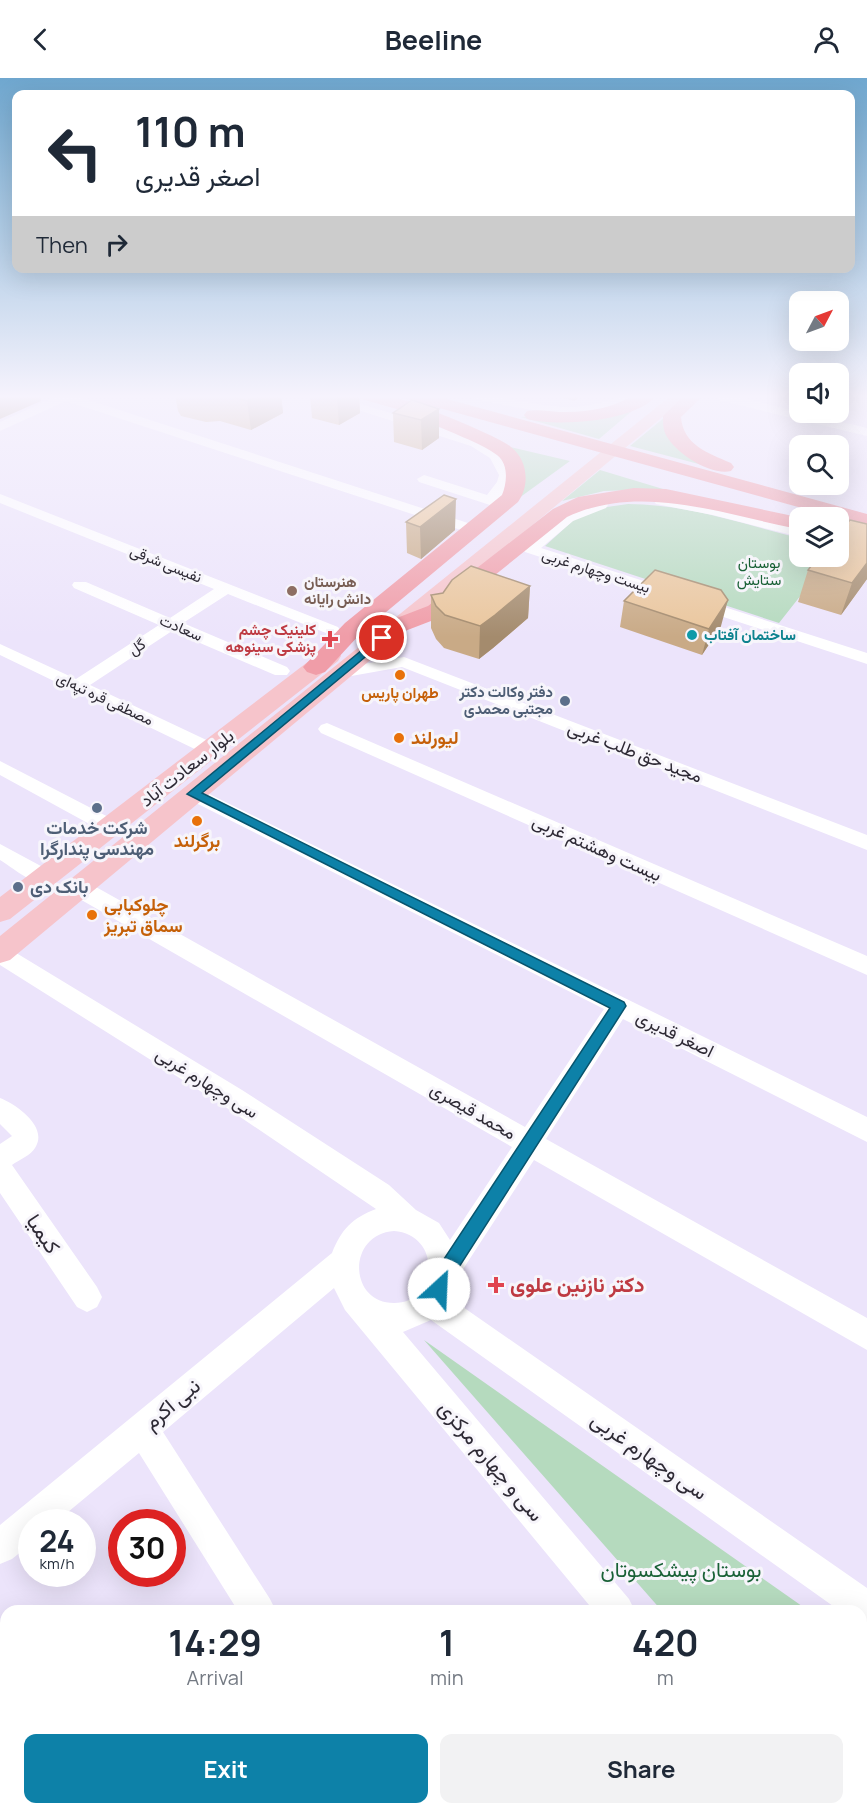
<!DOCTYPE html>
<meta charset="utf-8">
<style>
:root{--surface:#fff;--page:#f2f2f3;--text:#1f2937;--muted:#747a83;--accent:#0d81a8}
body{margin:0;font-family:Manrope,Vazirmatn,sans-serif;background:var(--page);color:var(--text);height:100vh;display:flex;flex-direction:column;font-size:22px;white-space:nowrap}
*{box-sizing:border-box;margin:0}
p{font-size:20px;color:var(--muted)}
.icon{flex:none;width:33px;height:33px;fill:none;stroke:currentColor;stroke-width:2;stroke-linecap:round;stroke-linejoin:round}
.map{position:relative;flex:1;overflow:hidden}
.side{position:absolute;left:0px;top:1527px;width:867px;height:210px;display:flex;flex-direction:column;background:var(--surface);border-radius:18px 18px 0 0;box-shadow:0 6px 24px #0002}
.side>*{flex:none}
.hud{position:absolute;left:12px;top:12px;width:843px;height:183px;border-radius:12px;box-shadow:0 6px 24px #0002;background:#fff;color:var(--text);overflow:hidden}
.needle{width:39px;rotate:49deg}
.tools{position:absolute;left:789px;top:213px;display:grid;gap:12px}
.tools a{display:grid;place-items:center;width:60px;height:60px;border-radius:12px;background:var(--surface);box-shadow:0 6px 24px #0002;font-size:30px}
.speed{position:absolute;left:18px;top:1431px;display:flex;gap:12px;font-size:30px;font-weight:700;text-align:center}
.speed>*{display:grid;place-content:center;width:78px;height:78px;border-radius:50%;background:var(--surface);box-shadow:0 6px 24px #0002;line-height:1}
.speed small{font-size:15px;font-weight:400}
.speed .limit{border:9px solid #d22;background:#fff;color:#111}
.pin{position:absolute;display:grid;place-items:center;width:51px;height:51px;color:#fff;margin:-26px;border:3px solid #fff;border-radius:50%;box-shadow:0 2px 6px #0007}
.me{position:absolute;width:66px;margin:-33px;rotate:25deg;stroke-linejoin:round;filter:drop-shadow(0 0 4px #0008)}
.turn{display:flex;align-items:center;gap:21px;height:126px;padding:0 24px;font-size:27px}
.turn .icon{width:78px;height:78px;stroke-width:2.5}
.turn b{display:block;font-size:42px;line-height:51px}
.then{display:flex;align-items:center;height:57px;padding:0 24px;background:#0003;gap:12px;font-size:22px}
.eta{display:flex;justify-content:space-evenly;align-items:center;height:102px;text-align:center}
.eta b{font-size:36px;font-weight:700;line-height:42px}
.primary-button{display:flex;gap:12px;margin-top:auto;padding:12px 24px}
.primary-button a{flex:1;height:69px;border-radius:12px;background:var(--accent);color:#fff;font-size:24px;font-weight:700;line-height:69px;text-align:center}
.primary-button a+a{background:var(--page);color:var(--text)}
header{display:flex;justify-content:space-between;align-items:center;height:78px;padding:0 24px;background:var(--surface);font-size:27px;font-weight:700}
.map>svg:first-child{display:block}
.green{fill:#b5dabe}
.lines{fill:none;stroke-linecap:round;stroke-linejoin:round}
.minor{fill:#fff;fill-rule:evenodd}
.major{fill:#f6c4cb;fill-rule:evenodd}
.highway{fill:#f09da8;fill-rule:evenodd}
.wall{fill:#c9aa86}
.shaded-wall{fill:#a48b6d}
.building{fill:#eac69c;stroke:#a48b6d;stroke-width:1.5}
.route{fill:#0d81a8;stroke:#08546d;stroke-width:1.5}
.education-dot{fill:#8d6e63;stroke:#f7f5fb;stroke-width:2}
.culture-dot{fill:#0f9aa8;stroke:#f7f5fb;stroke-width:2}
.health-dot{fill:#e0444e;stroke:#f7f5fb;stroke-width:2}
.food-dot{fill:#e8710a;stroke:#f7f5fb;stroke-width:2}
.service-dot{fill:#5c6f8a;stroke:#f7f5fb;stroke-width:2}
.labels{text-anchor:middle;stroke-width:6;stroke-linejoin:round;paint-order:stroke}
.far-park-label{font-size:15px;fill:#196136;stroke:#f7f5fb}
.far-street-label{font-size:15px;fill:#2e2a35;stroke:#f7f5fb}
.far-education-label{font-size:15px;font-weight:bold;fill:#785e54;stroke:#f7f5fb;text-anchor:start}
.far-health-label{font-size:15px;font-weight:bold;fill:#be3a42;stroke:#f7f5fb;text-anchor:end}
.far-culture-label{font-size:15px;font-weight:bold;fill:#0d838f;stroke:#f7f5fb;text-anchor:start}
.far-service-label{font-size:15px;font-weight:bold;fill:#4e5e75;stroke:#f7f5fb;text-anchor:end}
.far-food-label{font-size:15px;font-weight:bold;fill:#c56008;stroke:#f7f5fb}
.food-label{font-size:18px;font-weight:bold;fill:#c56008;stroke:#f7f5fb;text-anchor:start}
.street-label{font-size:18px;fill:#2e2a35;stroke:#f7f5fb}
.service-label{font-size:18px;font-weight:bold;fill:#4e5e75;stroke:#f7f5fb}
.near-street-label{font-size:21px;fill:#2e2a35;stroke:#f7f5fb}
.near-health-label{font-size:21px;font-weight:bold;fill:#be3a42;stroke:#f7f5fb;text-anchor:start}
.near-park-label{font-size:21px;fill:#196136;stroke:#f7f5fb}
</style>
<header><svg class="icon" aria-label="back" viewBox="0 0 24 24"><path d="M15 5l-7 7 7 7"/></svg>Beeline<svg class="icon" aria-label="person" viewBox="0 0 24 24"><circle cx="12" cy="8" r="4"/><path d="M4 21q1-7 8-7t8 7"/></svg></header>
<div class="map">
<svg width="867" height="1737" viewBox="0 0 867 1737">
<rect width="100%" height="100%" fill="#ece4fb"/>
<path class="green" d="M 628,332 L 632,333 L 599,361 L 521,339 Z
M 665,339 L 714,390 L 630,368 Z
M 502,367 L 570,383 L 519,420 Z
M 600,392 L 663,411 L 604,413 L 562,423 Z
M 628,426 C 687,426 743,446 799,460 L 800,478 L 831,479 L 779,545 L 545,468 L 577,439 L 600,430 Z
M 424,1262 L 809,1533 L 662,1533 Z
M 861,1570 L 867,1574 L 867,1737 L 841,1737 L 836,1731 L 861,1731 Z"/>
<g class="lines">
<path class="minor" d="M 51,316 L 78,316 L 76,318 L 471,446 L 473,449 L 466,453 L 461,452 L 66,323 L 0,353 L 0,344 L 55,319 Z
M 308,316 L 327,316 L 481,362 L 500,375 L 513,397 C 510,408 501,424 490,427 L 419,404 L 417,401 L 424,397 L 487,417 L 497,404 L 499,397 L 490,380 L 471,368 Z
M 465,316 C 501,316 535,329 570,329 C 591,329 609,322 629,317 L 635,321 C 603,351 506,328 467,319 Z
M 718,316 L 725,316 L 867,350 L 867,358 L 718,322 Z
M 0,416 L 338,549 L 340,552 L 338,555 L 326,555 L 228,516 L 183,545 L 287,589 L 290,593 L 287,597 L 275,597 L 172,553 L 90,607 L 217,667 L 219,671 L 217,675 L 203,675 L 0,577 L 0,566 L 76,601 L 159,547 L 74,510 L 72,507 L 74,504 L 86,504 L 170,540 L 214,511 L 0,425 Z
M 661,419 L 713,429 L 800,450 L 800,459 L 713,437 L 656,426 L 654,423 L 656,420 Z
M 601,423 L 606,424 L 608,427 L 606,430 L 573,443 L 541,470 L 867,575 L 867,586 L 525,474 L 523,471 L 563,437 Z
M 404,579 L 867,757 L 867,772 L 402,589 L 340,600 L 334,599 L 331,595 L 334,591 L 340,590 Z
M 327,645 L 867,878 L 867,897 L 321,655 L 318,651 L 321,647 Z
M 0,683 L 118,744 L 121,749 L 118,754 L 111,756 L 104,754 L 0,697 Z
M 193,708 L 867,1039 L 867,1064 L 623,941 L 546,1061 L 867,1240 L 867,1272 L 534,1082 L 456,1202 L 450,1220 L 867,1510 L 867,1549 L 861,1546 L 861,1533 L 840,1533 L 431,1242 L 403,1254 L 629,1521 L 635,1533 L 594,1533 L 345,1232 L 334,1210 L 163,1354 L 270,1521 L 276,1533 L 238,1533 L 139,1375 L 56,1444 L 32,1444 L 32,1465 L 12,1481 L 0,1486 L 0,1447 L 332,1175 C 341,1152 352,1140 376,1131 L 224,1028 L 0,887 L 0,867 L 8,870 L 242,1012 L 389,1107 L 416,1132 L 439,1145 L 450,1162 L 512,1069 L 71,816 L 68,810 L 71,804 L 79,802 L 87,804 L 525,1049 L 604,931 L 186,720 L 183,715 L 186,710 ZM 394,1153 C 441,1156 440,1225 394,1225 C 348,1225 347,1156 394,1153 Z
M 0,766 L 52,794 L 56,799 L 52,804 C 35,810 15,791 0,782 Z
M 0,1020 C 16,1026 49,1049 35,1070 C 31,1077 19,1082 12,1087 L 97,1209 L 102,1219 L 97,1229 L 87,1234 L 77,1229 L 0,1115 L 0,1066 L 12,1058 L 0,1046 Z
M 365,1731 L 406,1731 L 409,1737 L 368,1737 Z
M 567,1731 L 609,1731 L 606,1737 L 564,1737 Z
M 648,1731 L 689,1731 L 686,1737 L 645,1737 Z
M 761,1731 L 803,1731 L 806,1737 L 764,1737 Z"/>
<path class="major" d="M 673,316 L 690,316 L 10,882 L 0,885 L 0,858 Z
M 330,572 L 338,573 L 341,578 L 338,583 L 10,841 L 0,844 L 0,819 L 322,573 Z"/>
<path class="highway" d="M 355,316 L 383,316 L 435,331 L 438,335 C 452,340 500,360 511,369 C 528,382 530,408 518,424 L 361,555 L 325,594 L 316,597 L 307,594 L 303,589 L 345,545 L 502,417 C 507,405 509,386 497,377 C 483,366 445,352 428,344 L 425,339 L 358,320 Z
M 400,316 L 429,316 L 867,436 L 867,448 L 403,320 Z
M 636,316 L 658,316 C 637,344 558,349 527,341 L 524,337 L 527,333 C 537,331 549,333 559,334 C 587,335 613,330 636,316 Z
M 686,316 L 705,316 L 681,339 C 683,367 708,375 731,385 L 734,389 L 731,393 C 711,398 675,375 666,357 C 663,351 663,345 663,338 Z
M 634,410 L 666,411 L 793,438 L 800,440 L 800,449 L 793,450 C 719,435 639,405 567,439 L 444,538 L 405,553 L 397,555 L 389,553 L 385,548 L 389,543 L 428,528 L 553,431 L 578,419 Z"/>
</g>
<path class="wall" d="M 175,316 L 281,316 L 283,335 L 251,352 L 220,343 L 206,344 L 181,338 L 178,333 Z
M 310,316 L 359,316 L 360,335 L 339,347 L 312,340 Z
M 549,316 L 584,316 L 574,323 Z
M 439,331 L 439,360 L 422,372 L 394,364 L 393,335 Z
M 406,444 L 455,452 L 421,481 L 407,475 Z
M 867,446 L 867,501 L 841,537 L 798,524 L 808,492 Z
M 530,508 L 528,540 L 493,570 L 479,581 L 444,570 L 436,561 L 431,550 L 431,517 Z
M 624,523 L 721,548 L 702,577 L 620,549 Z"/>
<path class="shaded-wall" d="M 11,316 L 39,316 L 41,323 L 0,341 L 0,321 Z
M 260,316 L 281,316 L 283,335 L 251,352 L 247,323 Z
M 340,316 L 359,316 L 360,335 L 339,347 L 337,318 Z
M 575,316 L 584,316 L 574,323 Z
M 439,331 L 439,360 L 422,372 L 421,342 Z
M 456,421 L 455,452 L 421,481 L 420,449 Z
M 867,485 L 867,501 L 841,537 L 852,505 Z
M 530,508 L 528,540 L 493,570 L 479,581 L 480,548 Z
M 728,522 L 721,548 L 702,577 L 709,551 Z"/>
<path class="building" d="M 0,316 L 11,316 L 0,321 Z
M 222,316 L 260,316 L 247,323 Z
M 412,322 L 439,331 L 421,342 L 393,335 Z
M 444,417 L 456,421 L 420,449 L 406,444 Z
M 850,442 L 867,446 L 867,485 L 852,505 L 808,492 L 819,478 L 838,478 L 838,455 Z
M 471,488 L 530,508 L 495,537 L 480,548 L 445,537 L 436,528 L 431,517 L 443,515 L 452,502 Z
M 655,492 L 721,512 L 728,522 L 709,551 L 624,523 Z
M 493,1731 L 546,1731 L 542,1737 L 497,1737 Z"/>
<linearGradient id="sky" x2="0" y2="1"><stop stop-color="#6fa7cf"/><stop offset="0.57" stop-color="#f6f3fd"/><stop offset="1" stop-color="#f6f3fd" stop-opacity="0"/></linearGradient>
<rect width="867" height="559" fill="url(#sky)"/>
<path class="route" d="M 379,558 L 388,560 L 202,715 L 624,924 L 626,928 L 452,1200 L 446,1217 L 439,1220 L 433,1217 L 431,1211 L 438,1190 L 610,930 L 187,716 Z"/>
<circle class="education-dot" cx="292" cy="513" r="6"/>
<circle class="culture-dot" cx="692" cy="557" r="6"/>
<g class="health-dot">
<path d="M327 552h6v6h6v6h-6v6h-6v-6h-6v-6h6z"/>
<path d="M493 1198h6v6h6v6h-6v6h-6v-6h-6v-6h6z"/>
</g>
<g class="food-dot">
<circle cx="400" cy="597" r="6"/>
<circle cx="399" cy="660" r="6"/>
<circle cx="197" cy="743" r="6"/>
<circle cx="92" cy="837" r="6"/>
</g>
<g class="service-dot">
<circle cx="565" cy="623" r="6"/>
<circle cx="97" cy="730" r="6"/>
<circle cx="18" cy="809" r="6"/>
</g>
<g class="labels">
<g class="far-park-label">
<text x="759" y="490">بوستان<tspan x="759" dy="17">ستایش</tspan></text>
</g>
<g class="far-street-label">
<text transform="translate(166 486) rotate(22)" y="5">نفیسی شرقی</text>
<text transform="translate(596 493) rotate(18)" y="5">بیست وچهارم غربی</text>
<text transform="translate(181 550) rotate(23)" y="5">سعادت</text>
<text transform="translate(137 569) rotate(-33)" y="5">گل</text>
<text transform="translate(105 621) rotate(25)" y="5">مصطفی قره تپه‌ای</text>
</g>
<g class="far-education-label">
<text x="304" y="509">هنرستان<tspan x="304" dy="17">دانش رایانه</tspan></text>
</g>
<g class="far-health-label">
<text x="316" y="557">کلینیک چشم<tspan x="316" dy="17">پزشکی سینوهه</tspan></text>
</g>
<g class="far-culture-label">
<text x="704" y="562">ساختمان آفتاب</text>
</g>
<g class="far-service-label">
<text x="553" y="619">دفتر وکالت دکتر<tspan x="553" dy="17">مجتبی محمدی</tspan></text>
</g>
<g class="far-food-label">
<text x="400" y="620">طهران پاریس</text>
</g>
<g class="food-label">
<text x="411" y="666">لیورلند</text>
<text x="197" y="769" text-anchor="middle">برگرلند</text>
<text x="104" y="833">چلوکبابی<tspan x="104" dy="21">سماق تبریز</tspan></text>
</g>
<g class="street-label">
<text transform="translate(635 674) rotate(21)" y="6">مجید حق طلب غربی</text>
<text transform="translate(187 690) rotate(-38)" y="6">بلوار سعادت آباد</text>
<text transform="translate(597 770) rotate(24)" y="6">بیست وهشتم غربی</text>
<text transform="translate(675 956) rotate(26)" y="6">اصغر قدیری</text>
<text transform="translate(207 1005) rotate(32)" y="6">سی وچهارم غربی</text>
<text transform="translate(473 1033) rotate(30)" y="6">محمد قیصری</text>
</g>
<g class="service-label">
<text x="97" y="756">شرکت خدمات<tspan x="97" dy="21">مهندسى پندارگرا</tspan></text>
<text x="30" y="815" text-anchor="start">بانک دی</text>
</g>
<g class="near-street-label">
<text transform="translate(43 1156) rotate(56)" y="7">کیمیا</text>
<text transform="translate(172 1326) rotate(-40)" y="7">نبی اکرم</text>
<text transform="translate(649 1378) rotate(35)" y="7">سی وچهارم غربی</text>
<text transform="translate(491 1383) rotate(50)" y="7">سی و چهارم مرکزی</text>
</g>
<g class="near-health-label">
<text x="510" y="1214">دکتر نازنین علوی</text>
</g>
<g class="near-park-label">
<text x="681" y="1499">بوستان پیشکسوتان</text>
</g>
</g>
</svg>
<div class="tools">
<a><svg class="needle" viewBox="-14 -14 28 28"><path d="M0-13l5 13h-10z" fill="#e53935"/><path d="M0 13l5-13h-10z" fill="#747a83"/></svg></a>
<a><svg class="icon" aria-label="sound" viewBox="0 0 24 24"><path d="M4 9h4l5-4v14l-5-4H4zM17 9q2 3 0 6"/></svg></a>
<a><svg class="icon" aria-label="search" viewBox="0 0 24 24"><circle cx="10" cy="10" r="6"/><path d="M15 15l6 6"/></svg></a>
<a><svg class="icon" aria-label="layers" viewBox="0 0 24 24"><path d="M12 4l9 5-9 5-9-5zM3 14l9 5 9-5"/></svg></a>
</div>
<div class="speed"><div>24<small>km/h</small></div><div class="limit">30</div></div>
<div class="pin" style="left:382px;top:560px;background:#d93025"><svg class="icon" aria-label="arrive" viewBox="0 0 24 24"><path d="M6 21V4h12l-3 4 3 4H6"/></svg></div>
<svg class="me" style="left:439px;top:1211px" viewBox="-20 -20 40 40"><circle r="19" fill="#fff"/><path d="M0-13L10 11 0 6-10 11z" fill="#0d81a8"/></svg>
<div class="hud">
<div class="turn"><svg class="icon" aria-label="left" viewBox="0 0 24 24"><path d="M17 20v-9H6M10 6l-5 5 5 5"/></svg><div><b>110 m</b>اصغر قدیری</div></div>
<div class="then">Then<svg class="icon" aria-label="right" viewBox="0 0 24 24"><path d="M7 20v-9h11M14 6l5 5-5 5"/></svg></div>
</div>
<section class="side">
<div class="eta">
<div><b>14:29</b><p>Arrival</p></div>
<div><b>1</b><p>min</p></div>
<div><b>420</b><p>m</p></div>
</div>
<div class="primary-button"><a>Exit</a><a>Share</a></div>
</section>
</div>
